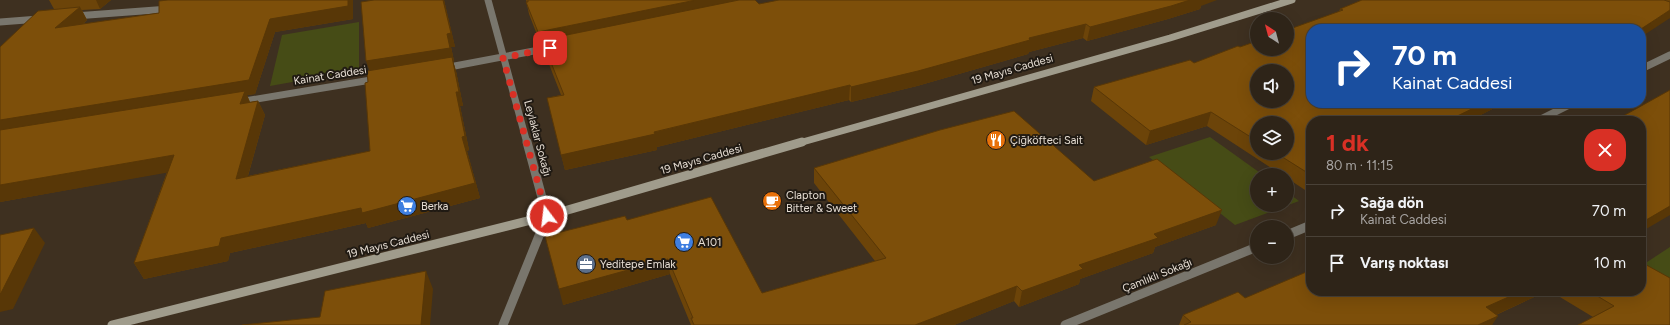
<!DOCTYPE html>
<html lang="tr">
<meta charset="utf-8">
<style>
:root{--surface:#2e2418;--page:#362c21;--text:#f1f3f6;--muted:#a7a4a2;--line:#494137;--accent:#d93025}
body{margin:0;font-family:Figtree,sans-serif;background:var(--page);color:var(--text);height:100vh;display:flex;flex-direction:column;font-size:15px;white-space:nowrap}
*{box-sizing:border-box;margin:0}
p{font-size:13px;color:var(--muted)}
.icon{flex:none;width:22px;height:22px;fill:none;stroke:currentColor;stroke-width:2;stroke-linecap:round;stroke-linejoin:round}
.map{position:relative;flex:1;overflow:hidden}
.panel{position:absolute;left:1306px;top:116px;width:340px;height:180px;display:flex;flex-direction:column;background:var(--surface);border-radius:16px;box-shadow:0 4px 16px #0002,0 0 0 1px var(--line)}
.panel>*{flex:none}
.guide{position:absolute;left:1306px;top:24px;width:340px;height:84px;border-radius:16px;box-shadow:0 4px 16px #0002,0 0 0 1px var(--line);background:#1a4fa0;color:#fff;overflow:hidden}
.needle{width:26px;rotate:324deg}
.controls{position:absolute;left:1250px;top:12px;display:grid;gap:8px}
.controls a{display:grid;place-items:center;width:44px;height:44px;border-radius:50%;background:var(--surface);box-shadow:0 4px 16px #0002,0 0 0 1px var(--line);font-size:20px}
.pin{position:absolute;display:grid;place-items:center;width:34px;height:34px;color:#fff;margin:-17px;border-radius:8px;box-shadow:0 2px 6px #0006}
.me{position:absolute;width:44px;margin:-22px;rotate:345deg;stroke-linejoin:round;filter:drop-shadow(0 0 3px #0008)}
.turn{display:flex;align-items:center;gap:14px;height:84px;padding:0 20px;font-size:18px}
.turn .icon{width:52px;height:52px;stroke-width:2.5}
.turn b{display:block;font-size:28px;line-height:34px}
.round{display:grid;place-items:center;flex:none;width:42px;height:42px;border-radius:16px;background:var(--page)}
.head{display:flex;align-items:center;justify-content:space-between;height:68px;padding:0 20px}
h1{font-size:24px;font-weight:700;line-height:30px;color:var(--accent)}
ul{padding:0;list-style:none}
li{display:flex;align-items:center;gap:12px;height:52px;padding:0 20px;border-top:1px solid var(--line)}
li div{flex:1}
li b{display:block;font-size:15px}
li em{font-style:normal}
.map>svg:first-child{display:block}
.green{fill:#464c16}
.lines{fill:none;stroke-linecap:round;stroke-linejoin:round}
.street-far1{stroke:#79766d;stroke-width:7}
.street{stroke:#79766d;stroke-width:9}
.secondary-far1{stroke:#a09c8c;stroke-width:7}
.secondary{stroke:#a09c8c;stroke-width:9}
.wall{fill:#6c4409;fill-rule:evenodd}
.shaded-wall{fill:#583707}
.building{fill:#7d4f0a;stroke:#583707;fill-rule:evenodd}
.route{stroke:#d93025;stroke-width:7;stroke-dasharray:0 12.6}
.labels{text-anchor:middle;stroke-width:4;stroke-linejoin:round;paint-order:stroke}
.street-label{font-size:11px;fill:#e7ded4;stroke:#201a13}
.poi-label{font-size:11px;fill:#e7ded4;stroke:#201a13;text-anchor:start}
</style>
<div class="map">
<svg width="1670" height="325" viewBox="0 0 1670 325">
<rect width="100%" height="100%" fill="#3e3020"/>
<path class="green" d="M 359,22 L 359,70 L 270,86 L 282,35 Z
M 1210,137 L 1263,175 L 1257,175 L 1257,205 L 1287,205 L 1287,192 L 1299,201 L 1235,225 L 1149,157 Z
M 1670,247 L 1670,291 L 1641,266 Z"/>
<g class="lines">
<path class="street-far1" d="M 488,0 L 527,143
M 75,16 L 169,9
M 0,22 L 39,19
M 444,68 L 555,47
M 1641,69 L 1670,55
M 239,102 L 377,79
M 1537,121 L 1573,103"/>
<path class="street" d="M 1287,235 L 1311,225
M 503,325 L 547,216 L 527,142
M 1065,325 L 1257,247"/>
<path class="secondary-far1" d="M 799,143 L 1170,38 L 1292,0"/>
<path class="secondary" d="M 112,325 L 547,216 L 802,142"/>
</g>
<path class="wall" d="M 49,0 L 111,0 L 100,9 L 82,10 L 87,20 L 83,24 L 159,13 L 163,0 L 353,0 L 353,19 L 275,32 L 255,94 L 247,95 L 250,102 L 258,101 L 265,115 L 248,176 L 370,151 L 368,82 L 370,71 L 374,0 L 444,0 L 455,47 L 451,47 L 454,61 L 453,61 L 456,71 L 463,106 L 460,106 L 469,150 L 467,151 L 480,198 L 368,228 L 366,223 L 230,253 L 228,261 L 144,279 L 134,263 L 167,172 L 0,202 L 0,47 L 54,9 Z
M 526,0 L 755,0 L 759,4 L 1201,6 L 1200,9 L 1168,19 L 1087,41 L 1083,38 L 1029,52 L 1028,54 L 917,86 L 851,102 L 849,100 L 657,147 L 657,150 L 565,170 L 547,98 L 561,95 L 545,54 L 543,45 L 541,45 L 529,14 Z
M 1362,0 L 1670,0 L 1670,18 L 1311,103 L 1504,103 L 1469,121 L 1311,121 L 1311,194 L 1287,178 L 1287,175 L 1282,175 L 1207,126 L 1146,145 L 1091,101 L 1094,87 L 1194,63 L 1240,47 L 1339,12 L 1340,9 ZM 1257,123 L 1287,153 L 1257,153 Z
M 814,168 L 1094,181 L 1216,225 L 1155,247 L 1153,253 L 1080,279 L 1079,284 L 1019,307 L 1014,301 L 954,325 L 691,325 L 670,274 L 563,305 L 627,220 L 762,293 L 875,261 L 814,183 Z
M 1670,278 L 1593,317 L 1550,291 L 1641,291 Z
M 1311,291 L 1547,291 L 1496,315 L 1492,325 L 1179,325 L 1183,315 L 1245,298 Z"/>
<path class="shaded-wall" d="M 96,0 L 111,0 L 100,9 Z
M 348,0 L 353,0 L 353,19 L 275,32 L 255,94 L 247,95 L 251,105 L 0,136 L 0,120 L 270,19 Z
M 443,0 L 444,0 L 455,47 L 451,47 L 454,61 L 453,61 L 456,71 L 463,106 L 460,106 L 469,150 L 467,151 L 480,198 L 368,228 L 366,223 L 230,253 L 228,261 L 144,279 L 134,263 L 221,238 L 475,183 L 371,75 L 366,61 L 447,34 Z
M 696,0 L 747,0 L 542,40 L 543,45 L 541,45 L 538,32 Z
M 1190,0 L 1217,0 L 1201,6 L 1200,9 L 1168,19 L 1087,41 L 1090,27 Z
M 80,7 L 87,20 L 63,41 L 55,28 Z
M 1670,10 L 1670,18 L 1641,37 L 1641,29 Z
M 1086,24 L 1083,38 L 1029,52 L 1028,54 L 917,86 L 851,102 L 851,87 L 1029,38 Z
M 850,85 L 849,100 L 657,147 L 657,150 L 565,170 L 561,155 Z
M 258,101 L 265,115 L 243,193 L 236,179 Z
M 1484,103 L 1504,103 L 1469,121 L 1447,121 Z
M 1211,112 L 1207,126 L 1146,145 L 1150,131 Z
M 174,155 L 182,170 L 0,202 L 0,185 Z
M 1670,206 L 1670,215 L 1641,232 L 1641,223 Z
M 1222,210 L 1216,225 L 1155,247 L 1153,253 L 1080,279 L 1079,284 L 1019,307 L 1022,291 L 1079,265 L 1154,234 Z
M 34,228 L 45,243 L 13,309 L 0,312 L 0,294 Z
M 668,259 L 670,274 L 563,305 L 559,289 Z
M 426,271 L 433,289 L 430,325 L 421,325 Z
M 1017,286 L 1014,301 L 954,325 L 915,325 Z
M 1522,291 L 1547,291 L 1476,324 L 1486,307 Z
M 1498,316 L 1492,325 L 1478,325 Z"/>
<path class="building" d="M 168,0 L 348,0 L 348,6 L 270,19 L 249,80 L 0,120 L 0,47 L 38,11 L 80,7 L 55,28 L 159,13 L 159,1 Z
M 374,0 L 443,0 L 451,33 L 447,34 L 450,48 L 366,61 L 361,2 Z
M 528,0 L 696,0 L 538,32 L 526,2 L 528,2 Z
M 739,0 L 755,0 L 759,4 L 779,0 L 1190,0 L 1171,6 L 1090,27 L 1086,24 L 1029,38 L 1030,40 L 918,71 L 851,87 L 850,85 L 654,132 L 655,134 L 561,155 L 547,98 L 564,95 L 542,40 Z
M 1362,0 L 1664,0 L 1670,2 L 1670,10 L 1641,29 L 1311,29 L 1311,103 L 1484,103 L 1447,121 L 1311,121 L 1311,175 L 1276,153 L 1287,153 L 1287,123 L 1257,123 L 1257,141 L 1211,112 L 1150,131 L 1094,87 L 1190,60 L 1194,63 L 1238,46 L 1240,47 L 1257,41 L 1257,49 L 1287,49 L 1287,30 L 1343,10 L 1340,9 ZM 1257,71 L 1287,71 L 1287,101 L 1257,101 Z
M 452,57 L 459,92 L 456,92 L 465,136 L 462,137 L 475,183 L 362,213 L 361,208 L 221,238 L 219,246 L 134,263 L 174,155 L 0,185 L 0,130 L 245,91 L 240,104 L 258,101 L 236,179 L 370,151 L 365,83 L 368,82 L 367,71 Z
M 1670,90 L 1670,206 L 1641,223 L 1641,121 L 1614,121 Z
M 1014,111 L 1094,181 L 1157,159 L 1222,210 L 1154,234 L 1158,238 L 1079,265 L 1083,269 L 1022,291 L 1017,286 L 915,325 L 694,325 L 691,318 L 693,318 L 668,259 L 559,289 L 545,236 L 625,216 L 627,220 L 711,197 L 762,293 L 886,258 L 814,168 L 940,130 Z
M 34,228 L 1,293 L 0,294 L 0,235 Z
M 1641,262 L 1670,278 L 1670,325 L 1578,325 L 1614,306 L 1589,291 L 1641,291 Z
M 1311,270 L 1311,291 L 1522,291 L 1486,307 L 1498,316 L 1478,325 L 1184,325 L 1191,322 L 1183,315 L 1238,292 L 1245,298 Z
M 426,271 L 421,325 L 242,325 L 320,317 L 325,291 Z"/>
<g class="lines">
<path class="route" d="M 547,216 L 503,58 L 550,48"/>
</g>
<defs>
<symbol id="restaurant-disc" viewBox="-11 -11 22 22"><circle r="9.5" fill="#e8710a" stroke="#201a13"/><path d="M-5-6h1v4h1v-4h1v4h1v-4h1v5L-1.5 .5V6h-2V.5L-5-1ZM5-6V6H3V1.5H1.5Q1.5-4 5-6Z" fill="#fff"/></symbol>
<symbol id="cafe-disc" viewBox="-11 -11 22 22"><circle r="9.5" fill="#e8710a" stroke="#201a13"/><path d="M-5.5-4.5H6V0H3Q3 3.5 0 3.5H-2.5Q-5.5 3.5-5.5 0ZM3-3.2v2h1.7v-2ZM-6 4.5H4V6H-6Z" fill="#fff"/></symbol>
<symbol id="supermarket-disc" viewBox="-11 -11 22 22"><circle r="9.5" fill="#3f7fe0" stroke="#201a13"/><path d="M-6-5.5h2.5l.6 2H6L4.5 2H-2.5L-4.4-4H-6ZM-1.5 3.2a1.3 1.3 0 1 0 .1 0ZM3 3.2a1.3 1.3 0 1 0 .1 0Z" fill="#fff"/></symbol>
<symbol id="office-disc" viewBox="-11 -11 22 22"><circle r="9.5" fill="#5c6f8a" stroke="#201a13"/><path d="M-6-3h4V-5.5h4V-3h4V5H-6ZM-1-4.5V-3h2v-1.5ZM-6 0V1H6V0Z" fill="#fff"/></symbol>
</defs>
<g fill-rule="evenodd">
<use href="#restaurant-disc" x="985" y="129" width="22" height="22"/>
<use href="#cafe-disc" x="761" y="190" width="22" height="22"/>
<use href="#supermarket-disc" x="396" y="195" width="22" height="22"/>
<use href="#supermarket-disc" x="673" y="231" width="22" height="22"/>
<use href="#office-disc" x="575" y="253" width="22" height="22"/>
</g>
<g class="labels">
<g class="street-label">
<text transform="translate(1012 69) rotate(-16)" y="4">19 Mayıs Caddesi</text>
<text transform="translate(330 75) rotate(-9)" y="4">Kainat Caddesi</text>
<text transform="translate(538 138) rotate(75)" y="4">Leylaklar Sokağı</text>
<text transform="translate(701 159) rotate(-16)" y="4">19 Mayıs Caddesi</text>
<text transform="translate(388 244) rotate(-14)" y="4">19 Mayıs Caddesi</text>
<text transform="translate(1157 275) rotate(-22)" y="4">Çamlıklı Sokağı</text>
</g>
<g class="poi-label">
<text x="1010" y="144">Çiğköfteci Sait</text>
<text x="786" y="199">Clapton<tspan x="786" dy="13">Bitter &amp; Sweet</tspan></text>
<text x="421" y="210">Berka</text>
<text x="698" y="246">A101</text>
<text x="600" y="268">Yeditepe Emlak</text>
</g>
</g>
</svg>
<div class="controls">
<a><svg class="needle" viewBox="-14 -14 28 28"><path d="M0-13l5 13h-10z" fill="#e53935"/><path d="M0 13l5-13h-10z" fill="#a7a4a2"/></svg></a>
<a><svg class="icon" aria-label="sound" viewBox="0 0 24 24"><path d="M4 9h4l5-4v14l-5-4H4zM17 9q2 3 0 6"/></svg></a>
<a><svg class="icon" aria-label="layers" viewBox="0 0 24 24"><path d="M12 4l9 5-9 5-9-5zM3 14l9 5 9-5"/></svg></a>
<a>+</a>
<a>−</a>
</div>
<div class="pin" style="left:550px;top:48px;background:#d93025"><svg class="icon" aria-label="arrive" viewBox="0 0 24 24"><path d="M6 21V4h12l-3 4 3 4H6"/></svg></div>
<svg class="me" style="left:547px;top:216px" viewBox="-20 -20 40 40"><circle r="17" fill="#d93025" stroke="#fff" stroke-width="3"/><path d="M0-11L8 9 0 5-8 9z" fill="#fff"/></svg>
<div class="guide">
<div class="turn"><svg class="icon" aria-label="right" viewBox="0 0 24 24"><path d="M7 20v-9h11M14 6l5 5-5 5"/></svg><div><b>70 m</b>Kainat Caddesi</div></div>
</div>
<section class="panel">
<div class="head"><div><h1>1 dk</h1><p>80 m · 11:15</p></div><a class="round" style="background:#d93025;color:#fff"><svg class="icon" aria-label="close" viewBox="0 0 24 24"><path d="M6 6l12 12M18 6L6 18"/></svg></a></div>
<ul>
<li><svg class="icon" aria-label="right" viewBox="0 0 24 24"><path d="M7 20v-9h11M14 6l5 5-5 5"/></svg><div><b>Sağa dön</b><p>Kainat Caddesi</p></div><em>70 m</em></li>
<li><svg class="icon" aria-label="arrive" viewBox="0 0 24 24"><path d="M6 21V4h12l-3 4 3 4H6"/></svg><div><b>Varış noktası</b></div><em>10 m</em></li>
</ul>
</section>
</div>
